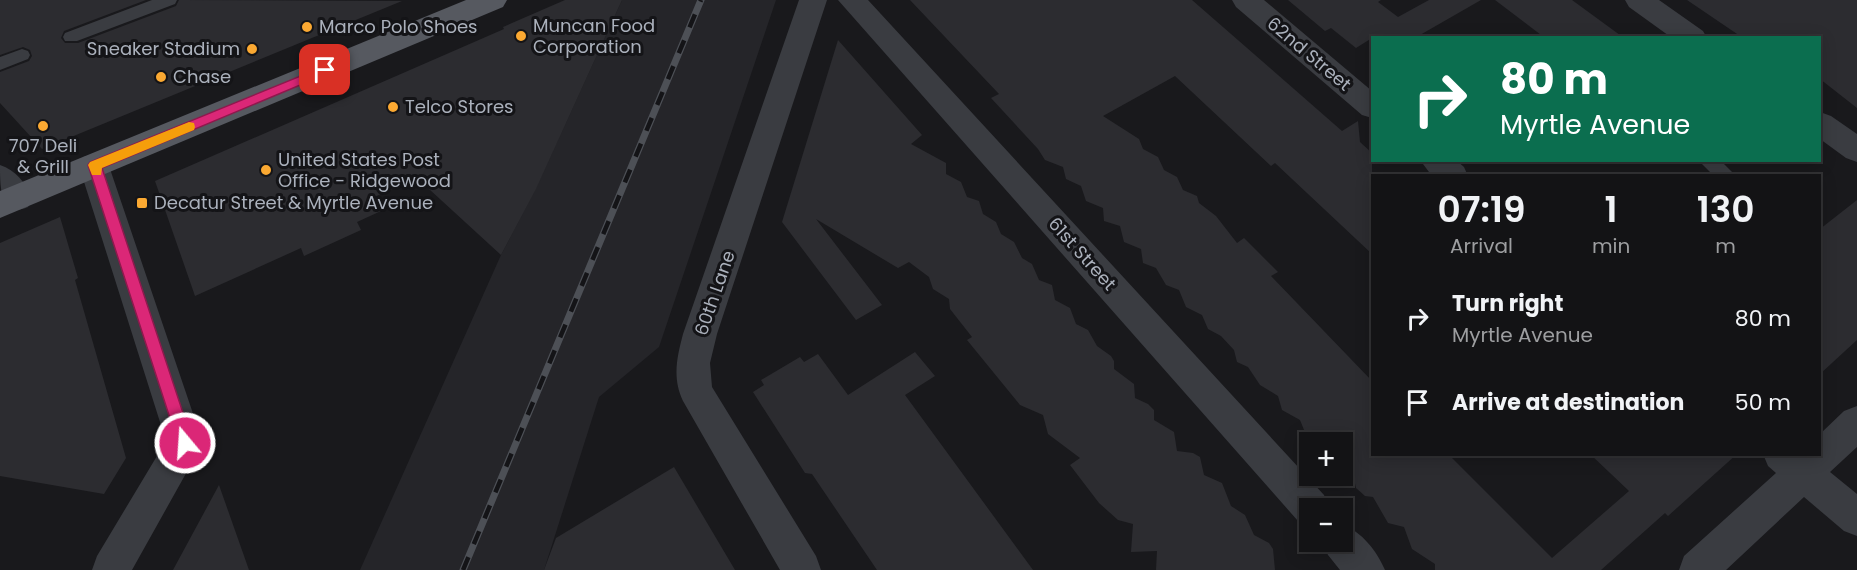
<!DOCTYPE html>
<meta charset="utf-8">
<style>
:root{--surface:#131315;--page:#1c1c1e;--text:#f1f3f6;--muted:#9d9ea0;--line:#323234}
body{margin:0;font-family:Poppins,sans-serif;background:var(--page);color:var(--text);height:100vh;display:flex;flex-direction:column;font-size:22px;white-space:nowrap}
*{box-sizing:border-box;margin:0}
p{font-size:20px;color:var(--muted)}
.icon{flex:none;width:33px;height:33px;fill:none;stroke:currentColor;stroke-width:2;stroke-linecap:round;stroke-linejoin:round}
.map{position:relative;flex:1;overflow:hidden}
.details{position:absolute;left:1371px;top:174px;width:450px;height:282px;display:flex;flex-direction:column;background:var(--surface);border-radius:0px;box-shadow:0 3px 15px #0003,0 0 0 2px var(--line)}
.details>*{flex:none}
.banner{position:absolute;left:1371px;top:36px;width:450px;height:126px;border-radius:0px;box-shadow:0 3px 15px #0003,0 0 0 2px var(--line);background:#0b6e4f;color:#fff;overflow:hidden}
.fabs{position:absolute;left:1299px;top:432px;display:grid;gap:12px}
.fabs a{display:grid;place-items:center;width:54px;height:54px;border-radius:0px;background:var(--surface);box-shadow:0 3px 15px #0003,0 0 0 2px var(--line);font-size:30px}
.pin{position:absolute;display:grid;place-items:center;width:51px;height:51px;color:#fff;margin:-26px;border-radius:12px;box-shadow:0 3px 9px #0006}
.me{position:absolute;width:66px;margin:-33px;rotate:342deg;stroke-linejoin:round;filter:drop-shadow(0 0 4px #0008)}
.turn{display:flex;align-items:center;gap:21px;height:126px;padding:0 30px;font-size:27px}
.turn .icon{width:78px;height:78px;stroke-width:2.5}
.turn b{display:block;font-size:42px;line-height:51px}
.eta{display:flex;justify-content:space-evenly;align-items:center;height:102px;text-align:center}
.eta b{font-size:36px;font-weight:600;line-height:42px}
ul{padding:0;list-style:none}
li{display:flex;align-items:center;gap:18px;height:84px;padding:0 30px}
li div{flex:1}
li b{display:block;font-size:22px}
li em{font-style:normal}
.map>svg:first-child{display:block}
.built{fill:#252529}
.building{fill:#2c2c30}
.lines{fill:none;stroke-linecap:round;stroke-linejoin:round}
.lane{fill:#3a3c41;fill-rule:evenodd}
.street{fill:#3a3c41;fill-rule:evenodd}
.primary{fill:#565960;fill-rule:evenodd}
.rail-casing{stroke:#4d5056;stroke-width:7}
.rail{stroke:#141417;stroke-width:4.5;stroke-dasharray:14;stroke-linecap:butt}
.route{fill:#db2777;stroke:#8e194d;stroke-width:1.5}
.slow{fill:#f59e0b}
.poi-dot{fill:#fba932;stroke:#141417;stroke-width:2}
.labels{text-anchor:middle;stroke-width:6;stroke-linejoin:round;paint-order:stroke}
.poi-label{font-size:18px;fill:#abb1bc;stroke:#141417;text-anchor:start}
.street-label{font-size:18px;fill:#abb1bc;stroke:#141417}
</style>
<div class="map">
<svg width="1857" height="570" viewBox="0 0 1857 570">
<rect width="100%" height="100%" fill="#19191c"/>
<path class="built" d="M 622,0 L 776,0 L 659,347 L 599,397 L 544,570 L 360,570 L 501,255 L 536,188 Z"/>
<path class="building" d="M 0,0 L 146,0 L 64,31 L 61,38 L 65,43 L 78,43 L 176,6 L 179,0 L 402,1 L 42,149 L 0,103 L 0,72 L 29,61 L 32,56 L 30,50 L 23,47 L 0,55 Z
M 565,0 L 622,0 L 536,189 L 501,255 L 417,178 L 374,197 L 381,211 L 357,222 L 361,230 L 304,256 L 301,248 L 195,296 L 155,181 L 504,29 L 503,27 Z
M 910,0 L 1192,0 L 1342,131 L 1358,121 L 1360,142 L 1372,153 L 1372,254 L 1275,163 L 1271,166 L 1175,76 L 1103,116 L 1139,139 L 1143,149 L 1158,157 L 1164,170 L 1177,177 L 1183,190 L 1197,196 L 1199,203 L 1216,216 L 1237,243 L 1244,238 L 1278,272 L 1271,276 L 1372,381 L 1372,454 L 1448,454 L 1552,558 L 1629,491 L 1590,454 L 1737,454 L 1668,516 L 1665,513 L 1601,570 L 1435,570 L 1435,564 L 1412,549 L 1404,527 L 1388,523 L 1373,497 L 1365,496 L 1356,488 L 1352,470 L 1345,470 L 1342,467 L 1342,442 L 1309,442 L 1300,420 L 1282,410 L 1278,396 L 1260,385 L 1248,367 L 1237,362 L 1234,350 L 1221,336 L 1208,329 L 1202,315 L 1186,307 L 1179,290 L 1166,285 L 1156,268 L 1143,263 L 1141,249 L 1124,242 L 1120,226 L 1104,221 L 1103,208 L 1086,201 L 1081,186 L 1066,179 L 1063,167 L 1045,160 L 1038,149 L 991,98 L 999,94 Z
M 1288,0 L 1381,0 L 1378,2 L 1398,17 L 1429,0 L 1481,0 L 1420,35 L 1423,38 L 1372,38 L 1356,48 L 1331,28 L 1325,31 Z
M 1495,0 L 1572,0 L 1624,38 L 1545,38 Z
M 1687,0 L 1857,0 L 1857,108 L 1820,79 L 1820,38 L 1743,38 Z
M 838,40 L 922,135 L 911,144 L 946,163 L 946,174 L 961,182 L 967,197 L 979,201 L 983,214 L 996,222 L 1001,234 L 1014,242 L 1022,258 L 1032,264 L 1039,280 L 1052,285 L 1055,300 L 1070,308 L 1076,324 L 1088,330 L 1097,346 L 1111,356 L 1114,361 L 1114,369 L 1134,384 L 1135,398 L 1148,404 L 1154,410 L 1154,420 L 1174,432 L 1177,451 L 1193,453 L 1200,457 L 1204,475 L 1222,483 L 1231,506 L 1245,515 L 1254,535 L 1269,543 L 1273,549 L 1275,570 L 1156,570 L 1157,551 L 1131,552 L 1133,524 L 1118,520 L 1099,503 L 1070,465 L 1080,458 L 1048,434 L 1043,415 L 1020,405 L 967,340 L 972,337 L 950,309 L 949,299 L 933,289 L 929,277 L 909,262 L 898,268 L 816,219 L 882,305 L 856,320 L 782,222 Z
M 1857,200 L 1857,340 L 1820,374 L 1820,229 Z
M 60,217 L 78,278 L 75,280 L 126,458 L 104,494 L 0,476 L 0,243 Z
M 915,352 L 935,376 L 905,395 L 1033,570 L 877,570 L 812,474 L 805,473 L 753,392 L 764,385 L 761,380 L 800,357 L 804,362 L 818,354 L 848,395 Z
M 674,467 L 735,570 L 544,570 L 556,538 Z
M 219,485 L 249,570 L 173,570 Z"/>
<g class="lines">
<path class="lane" d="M 152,0 L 177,0 L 175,4 L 77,41 L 65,41 L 63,37 L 65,33 Z
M 22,49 L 28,51 L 30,55 L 28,59 L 0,70 L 0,57 Z
M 1698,160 L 1720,160 L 1736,176 L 1714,176 Z"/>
<path class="street" d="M 799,0 L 827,0 L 717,334 L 710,363 L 712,387 L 816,556 L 821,570 L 780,570 L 683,401 C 672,378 677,357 683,334 Z
M 838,0 L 868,0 L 1324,495 L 1329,508 L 1310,508 L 1310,525 L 1298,521 Z
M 1232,0 L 1264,0 L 1372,91 L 1372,118 L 1362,115 L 1236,7 Z
M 1625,0 L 1659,0 L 1703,31 L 1707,38 L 1672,38 L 1629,7 Z
M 1820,112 L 1831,116 L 1857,134 L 1857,162 L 1846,158 L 1820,139 Z
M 94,154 L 105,157 L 109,166 L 203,443 L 132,570 L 92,570 L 97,556 L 166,441 L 79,166 L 83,157 Z
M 1420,160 L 1456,160 L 1464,167 L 1468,176 L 1432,176 Z
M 0,165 C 16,170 25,183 33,198 L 28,207 C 0,219 0,187 0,165 Z
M 1857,406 L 1857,447 L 1830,472 L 1857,494 L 1857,536 L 1844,531 L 1804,497 L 1726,570 L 1679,570 L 1684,556 L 1776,473 L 1768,466 L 1763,454 L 1820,454 L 1820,434 L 1844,411 Z
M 1342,524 C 1362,532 1377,551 1385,570 L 1340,570 L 1328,555 L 1322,542 L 1342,542 Z"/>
<path class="primary" d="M 466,0 L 507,0 L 503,7 L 0,218 L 0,191 Z"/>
<defs>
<path id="rail" d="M 463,570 L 701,0"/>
</defs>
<use href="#rail" class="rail-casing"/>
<use href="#rail" class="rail"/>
</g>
<path class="route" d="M 325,66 L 329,67 L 329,73 L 102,168 L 193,443 L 190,448 L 185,450 L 180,448 L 178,443 L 88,165 L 90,162 Z"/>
<path class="slow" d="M 189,122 L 194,123 L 195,127 L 194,130 L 102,168 L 101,175 L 92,175 L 88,165 L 90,162 Z"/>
<g class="poi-dot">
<circle cx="307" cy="27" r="6"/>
<circle cx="521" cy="36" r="6"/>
<circle cx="252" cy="49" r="6"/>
<circle cx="161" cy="77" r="6"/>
<circle cx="393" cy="107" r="6"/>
<circle cx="43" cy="126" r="6"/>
<circle cx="266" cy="170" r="6"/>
<rect x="136" y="197" width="12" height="12" rx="3"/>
</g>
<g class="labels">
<g class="poi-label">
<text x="533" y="32">Muncan Food<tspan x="533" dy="21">Corporation</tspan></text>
<text x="319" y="33">Marco Polo Shoes</text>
<text x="240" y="55" text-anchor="end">Sneaker Stadium</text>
<text x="173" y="83">Chase</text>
<text x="405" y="113">Telco Stores</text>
<text x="43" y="152" text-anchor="middle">707 Deli<tspan x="43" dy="21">&amp; Grill</tspan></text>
<text x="278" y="166">United States Post<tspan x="278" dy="21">Office - Ridgewood</tspan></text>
<text x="154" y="209">Decatur Street &amp; Myrtle Avenue</text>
</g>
<g class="street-label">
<text transform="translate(1309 54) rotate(40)" y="6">62nd Street</text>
<text transform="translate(1082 254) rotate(48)" y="6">61st Street</text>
<text transform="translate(715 293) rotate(-71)" y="6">60th Lane</text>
</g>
</g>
</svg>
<div class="fabs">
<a>+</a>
<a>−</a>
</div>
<div class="pin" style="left:325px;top:70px;background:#d93025"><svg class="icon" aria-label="arrive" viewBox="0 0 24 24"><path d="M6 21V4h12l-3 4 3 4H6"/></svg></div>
<svg class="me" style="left:185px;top:443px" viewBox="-20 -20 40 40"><circle r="17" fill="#db2777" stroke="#fff" stroke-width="3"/><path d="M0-11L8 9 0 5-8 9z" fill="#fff"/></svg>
<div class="banner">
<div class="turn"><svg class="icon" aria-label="right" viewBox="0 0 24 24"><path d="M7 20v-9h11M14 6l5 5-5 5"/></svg><div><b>80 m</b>Myrtle Avenue</div></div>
</div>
<section class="details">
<div class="eta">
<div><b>07:19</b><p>Arrival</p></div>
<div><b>1</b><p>min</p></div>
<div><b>130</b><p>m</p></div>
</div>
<ul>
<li><svg class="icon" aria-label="right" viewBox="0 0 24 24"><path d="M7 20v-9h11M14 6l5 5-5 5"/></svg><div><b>Turn right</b><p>Myrtle Avenue</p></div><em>80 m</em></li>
<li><svg class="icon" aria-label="arrive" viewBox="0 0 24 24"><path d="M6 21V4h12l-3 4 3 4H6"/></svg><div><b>Arrive at destination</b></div><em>50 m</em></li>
</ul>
</section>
</div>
